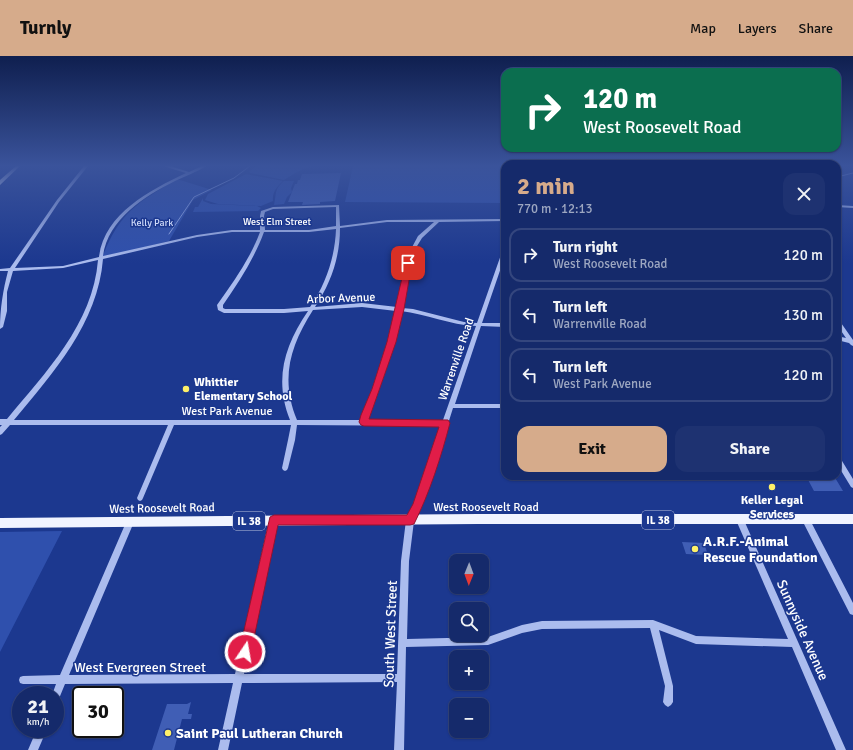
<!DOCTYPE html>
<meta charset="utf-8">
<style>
:root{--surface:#152a6b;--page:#1e3271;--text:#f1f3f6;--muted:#9da7c1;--line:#34467e;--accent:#d6ab8b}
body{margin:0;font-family:Signika,sans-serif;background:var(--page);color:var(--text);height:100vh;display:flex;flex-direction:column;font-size:15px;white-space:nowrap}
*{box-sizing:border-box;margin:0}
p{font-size:13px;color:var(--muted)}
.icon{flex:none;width:22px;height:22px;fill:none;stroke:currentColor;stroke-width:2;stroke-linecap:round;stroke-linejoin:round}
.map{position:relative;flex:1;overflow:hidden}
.sheet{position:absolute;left:501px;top:104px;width:340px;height:320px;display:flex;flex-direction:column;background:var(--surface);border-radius:12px;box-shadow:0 1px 3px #0004,0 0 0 1px var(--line)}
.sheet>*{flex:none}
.guide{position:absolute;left:501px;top:12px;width:340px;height:84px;border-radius:12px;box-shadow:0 1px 3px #0004,0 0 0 1px var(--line);background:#0b6e4f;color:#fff;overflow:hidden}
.needle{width:26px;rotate:181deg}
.buttons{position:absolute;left:449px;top:498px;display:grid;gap:8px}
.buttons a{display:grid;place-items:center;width:40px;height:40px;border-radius:8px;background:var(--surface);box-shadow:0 1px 3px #0004,0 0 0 1px var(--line);font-size:20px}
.speed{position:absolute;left:12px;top:630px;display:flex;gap:8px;font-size:20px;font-weight:700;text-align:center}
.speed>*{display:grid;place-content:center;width:52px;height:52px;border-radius:50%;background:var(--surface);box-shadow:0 1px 3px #0004,0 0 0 1px var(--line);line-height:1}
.speed small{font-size:10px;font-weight:400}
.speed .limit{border:2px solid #111;border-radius:6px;background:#fff;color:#111}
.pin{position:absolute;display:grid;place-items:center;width:34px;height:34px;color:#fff;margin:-17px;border-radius:8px;box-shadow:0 2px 6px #0006}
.me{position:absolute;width:44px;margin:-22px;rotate:12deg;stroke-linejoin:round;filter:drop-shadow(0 0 3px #0008)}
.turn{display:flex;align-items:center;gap:14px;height:84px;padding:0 16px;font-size:18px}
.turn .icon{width:52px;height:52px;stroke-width:2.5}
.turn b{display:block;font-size:28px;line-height:34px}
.round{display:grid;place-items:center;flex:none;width:42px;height:42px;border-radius:12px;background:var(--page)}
.head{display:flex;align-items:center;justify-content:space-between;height:68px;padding:0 16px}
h1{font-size:24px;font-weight:700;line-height:30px;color:var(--accent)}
.button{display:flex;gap:8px;margin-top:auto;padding:8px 16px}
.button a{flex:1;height:46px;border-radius:12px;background:var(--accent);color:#111;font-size:16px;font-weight:700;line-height:46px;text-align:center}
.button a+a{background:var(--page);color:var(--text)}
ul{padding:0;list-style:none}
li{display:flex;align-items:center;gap:12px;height:54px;margin:0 8px 6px;padding:0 8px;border:2px solid var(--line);border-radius:12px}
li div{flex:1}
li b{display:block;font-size:15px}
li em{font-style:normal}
header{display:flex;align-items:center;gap:24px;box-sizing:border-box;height:56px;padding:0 20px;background:var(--accent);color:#111}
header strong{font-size:19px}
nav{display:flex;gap:22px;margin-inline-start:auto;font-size:14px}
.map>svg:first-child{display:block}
.green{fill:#2f50ad}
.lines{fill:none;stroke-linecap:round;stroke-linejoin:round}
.stream{stroke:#9eb4f0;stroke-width:1}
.building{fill:#405eb5}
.minor{fill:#abbcee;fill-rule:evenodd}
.major{fill:#f1f4ff;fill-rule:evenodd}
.route{fill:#e11d48;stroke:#92132f}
.poi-dot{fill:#fef068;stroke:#1c388f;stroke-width:1.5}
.labels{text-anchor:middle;stroke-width:3;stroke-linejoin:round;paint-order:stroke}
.far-street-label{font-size:10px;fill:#fff;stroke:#1c388f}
.far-park-label{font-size:10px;fill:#d0dbfa;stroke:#1c388f}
.shield{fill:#1c388f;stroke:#bbc3dd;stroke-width:1}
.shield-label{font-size:11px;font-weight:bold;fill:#fff}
.street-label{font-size:12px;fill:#fff;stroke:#1c388f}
.poi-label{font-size:12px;font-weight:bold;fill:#fff;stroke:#1c388f;text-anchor:start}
.near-poi-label{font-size:14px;font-weight:bold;fill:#fff;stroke:#1c388f;text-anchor:start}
.near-street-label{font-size:14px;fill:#fff;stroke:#1c388f}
</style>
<header>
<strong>Turnly</strong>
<nav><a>Map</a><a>Layers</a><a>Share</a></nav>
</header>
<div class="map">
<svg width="853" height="694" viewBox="0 0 853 694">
<rect width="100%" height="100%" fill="#1c388f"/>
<path class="green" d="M 257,110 L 320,110 C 305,110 297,116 284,124 L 250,117 L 249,115 Z
M 353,110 L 505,110 L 505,147 L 345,146 Z
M 246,118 L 283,125 C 277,131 272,136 273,145 L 261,150 L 218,148 L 205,144 L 208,138 Z
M 177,123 L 212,134 L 193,144 L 169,185 L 102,202 C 119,157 137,147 177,123 Z
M 284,125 L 294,125 L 291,132 L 292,136 L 287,141 L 284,148 L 274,149 C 277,135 274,134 284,125 Z
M 203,142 L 203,145 L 211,148 L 257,150 L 261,152 L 258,155 L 193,156 L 195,151 L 198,151 Z
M 62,475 L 0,596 L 0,476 Z"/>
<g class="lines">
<path class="stream" d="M 837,121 L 853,117
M 169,178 L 194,141 L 234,122 L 250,110"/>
</g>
<path class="building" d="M 341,117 L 335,145 L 320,146 L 320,148 L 302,149 L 303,146 L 288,146 L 295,128 L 297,128 L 298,124 L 300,124 L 302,118 Z
M 806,420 L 834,420 L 843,435 L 814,435 Z
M 682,486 L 704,487 L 708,499 L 686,498 Z
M 191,646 L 188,658 L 192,658 L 191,663 L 182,663 L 174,694 L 152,694 L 167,648 L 187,648 Z"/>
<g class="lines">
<path class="minor" d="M 84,110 L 88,110 L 59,146 L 15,212 L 63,210 L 99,201 C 104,158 150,134 186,117 L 166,111 L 165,110 L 170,110 L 189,116 L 202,110 L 206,110 C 197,116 185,120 175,125 C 145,140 108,163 103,200 L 197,179 L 232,174 L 260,174 L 260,160 L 261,155 L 273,151 L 339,149 L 340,170 L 387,164 L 505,163 L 505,165 L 439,166 L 422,182 L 414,195 L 402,252 L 413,253 L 464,266 L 477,267 L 503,193 L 505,192 L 505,200 L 482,267 L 505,267 L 505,271 L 481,270 L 455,348 L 505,348 L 505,352 L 453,352 L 430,425 L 422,450 L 414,465 L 409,505 L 407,583 L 488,581 L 522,569 L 542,565 L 653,564 L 696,580 L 788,583 L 736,464 L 737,462 L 740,461 L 743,462 L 846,694 L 836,694 L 792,591 L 696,588 L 659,574 L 673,630 L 673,646 L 671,649 L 668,651 L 665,649 L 663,646 L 665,630 L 650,572 L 542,573 L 522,577 L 488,589 L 406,591 L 404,694 L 394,694 L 397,626 L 242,627 L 228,694 L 218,694 L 233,627 L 65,628 L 58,645 L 55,646 L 55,639 L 52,639 L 56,628 L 23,628 L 20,627 L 19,624 L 20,621 L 23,620 L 60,619 L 127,464 L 130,463 L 133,464 L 134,466 L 69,619 L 235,618 L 269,464 L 270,462 L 273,461 L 276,462 L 277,464 L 244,618 L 397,618 L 401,505 L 406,464 L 415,449 L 424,425 L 441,370 L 297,369 L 295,384 L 288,412 L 287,414 L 285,415 L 283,414 L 282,412 L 288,384 L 291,369 L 174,369 L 143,442 L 142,444 L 140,445 L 138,444 L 137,442 L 168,369 L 10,369 L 2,378 L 0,379 L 0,371 L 2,369 L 0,369 L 0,363 L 7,363 C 45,317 93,268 98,204 L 63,212 L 13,215 L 7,236 L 7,255 L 3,271 L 0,273 C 0,253 3,234 8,215 L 0,215 L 0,213 L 10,212 L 57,144 ZM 336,151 L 336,170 L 309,174 L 265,174 L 264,160 L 265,156 L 273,153 ZM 387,166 L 434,166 L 418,180 L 410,195 L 397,251 L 362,247 L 315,251 C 331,227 340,201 340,172 ZM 336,173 C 335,201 326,228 310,251 L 284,253 L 225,253 L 223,252 L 223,249 C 239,226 254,203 264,176 L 309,176 ZM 232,176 L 260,176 C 250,203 234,225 217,249 L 218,254 L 224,257 L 284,257 L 308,255 C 284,290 274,324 290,364 L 14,364 C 53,317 98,267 103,203 L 197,181 ZM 362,251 L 396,255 C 390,282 383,306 373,332 C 369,343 363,353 361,364 L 297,364 C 280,323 290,290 313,254 ZM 401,255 C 426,258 450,269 476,270 L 443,364 L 367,364 C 369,353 375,343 379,333 C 389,307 396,282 401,255 Z
M 837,149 L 853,150 L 853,152 L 837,151 Z
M 837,263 L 839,264 L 853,284 L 853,290 L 851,289 L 849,287 L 837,284 L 837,280 L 846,282 L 837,269 Z
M 837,399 L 839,400 L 853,423 L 853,432 L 851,431 L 837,408 Z
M 806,461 L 809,462 L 853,547 L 853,559 L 850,558 L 803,466 L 802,464 L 803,462 Z
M 37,673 L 47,673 L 38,694 L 28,694 Z"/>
<path class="major" d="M 16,110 L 20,110 L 0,129 L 0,124 Z
M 478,458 L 853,458 L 853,468 L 478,468 L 0,472 L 0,462 Z"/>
</g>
<linearGradient id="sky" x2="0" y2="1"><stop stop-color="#0f1f4f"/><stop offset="0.53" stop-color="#3a539b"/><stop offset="1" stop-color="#3a539b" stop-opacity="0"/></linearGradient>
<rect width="853" height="207" fill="url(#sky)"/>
<path class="route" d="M 406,205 L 412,207 L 404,253 L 396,286 L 369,363 L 448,364 L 450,367 C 441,401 430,436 414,468 L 410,469 L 278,469 L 251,596 L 250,601 L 245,603 L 240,601 L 239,596 L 270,461 L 274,459 L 407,459 L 413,448 L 439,371 L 364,370 L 361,369 L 359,366 L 361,359 L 372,333 L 387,286 Z"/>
<g class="poi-dot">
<circle cx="186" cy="333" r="4"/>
<circle cx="772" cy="431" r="4"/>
<circle cx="695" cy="493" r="4"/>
<circle cx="168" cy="677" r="4"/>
</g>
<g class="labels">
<g class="far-street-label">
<text x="277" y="169">West Elm Street</text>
</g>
<g class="far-park-label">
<text x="152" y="170">Kelly Park</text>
</g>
<g class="shield">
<rect x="642" y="455" width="32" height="18" rx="3"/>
<rect x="233" y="456" width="32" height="18" rx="3"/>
</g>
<g class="shield-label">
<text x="658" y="468">IL 38</text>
<text x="249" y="469">IL 38</text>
</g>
<g class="street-label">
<text transform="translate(341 242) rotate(-2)" y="4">Arbor Avenue</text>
<text transform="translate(456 303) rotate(-71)" y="4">Warrenville Road</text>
<text x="227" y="359">West Park Avenue</text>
<text x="486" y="455">West Roosevelt Road</text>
<text transform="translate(162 452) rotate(-1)" y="4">West Roosevelt Road</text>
</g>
<g class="poi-label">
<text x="194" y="330">Whittier<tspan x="194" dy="14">Elementary School</tspan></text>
<text x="772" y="448" text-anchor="middle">Keller Legal<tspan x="772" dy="14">Services</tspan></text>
</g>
<g class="near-poi-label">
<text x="703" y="490">A.R.F.-Animal<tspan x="703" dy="16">Rescue Foundation</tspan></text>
<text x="176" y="682">Saint Paul Lutheran Church</text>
</g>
<g class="near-street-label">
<text transform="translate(803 574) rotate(66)" y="5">Sunnyside Avenue</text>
<text transform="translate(390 578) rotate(-88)" y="5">South West Street</text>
<text x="140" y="616">West Evergreen Street</text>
</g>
</g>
</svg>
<div class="buttons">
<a><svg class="needle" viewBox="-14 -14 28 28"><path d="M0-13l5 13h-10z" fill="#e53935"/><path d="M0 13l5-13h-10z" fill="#9da7c1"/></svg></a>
<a><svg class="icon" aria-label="search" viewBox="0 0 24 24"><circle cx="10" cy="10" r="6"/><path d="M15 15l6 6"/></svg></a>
<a>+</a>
<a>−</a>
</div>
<div class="speed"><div>21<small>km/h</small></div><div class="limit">30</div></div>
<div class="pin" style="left:408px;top:207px;background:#d93025"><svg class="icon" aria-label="arrive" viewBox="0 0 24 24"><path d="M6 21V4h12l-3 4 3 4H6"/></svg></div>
<svg class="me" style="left:245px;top:596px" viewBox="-20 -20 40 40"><circle r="17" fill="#e11d48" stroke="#fff" stroke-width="3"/><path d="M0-11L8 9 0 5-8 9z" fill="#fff"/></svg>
<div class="guide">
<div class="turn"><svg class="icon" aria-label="right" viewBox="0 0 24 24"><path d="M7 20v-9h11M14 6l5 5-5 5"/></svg><div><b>120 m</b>West Roosevelt Road</div></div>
</div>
<section class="sheet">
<div class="head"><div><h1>2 min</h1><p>770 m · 12:13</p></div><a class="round"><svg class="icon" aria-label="close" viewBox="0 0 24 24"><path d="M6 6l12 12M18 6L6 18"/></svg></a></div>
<ul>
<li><svg class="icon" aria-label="right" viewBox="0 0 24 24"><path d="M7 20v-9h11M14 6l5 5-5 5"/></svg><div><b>Turn right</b><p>West Roosevelt Road</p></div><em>120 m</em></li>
<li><svg class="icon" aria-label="left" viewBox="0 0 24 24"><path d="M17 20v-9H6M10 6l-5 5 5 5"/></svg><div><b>Turn left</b><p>Warrenville Road</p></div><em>130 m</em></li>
<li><svg class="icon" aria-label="left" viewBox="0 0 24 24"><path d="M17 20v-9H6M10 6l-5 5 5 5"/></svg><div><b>Turn left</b><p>West Park Avenue</p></div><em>120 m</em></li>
</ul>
<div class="button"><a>Exit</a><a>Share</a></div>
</section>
</div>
